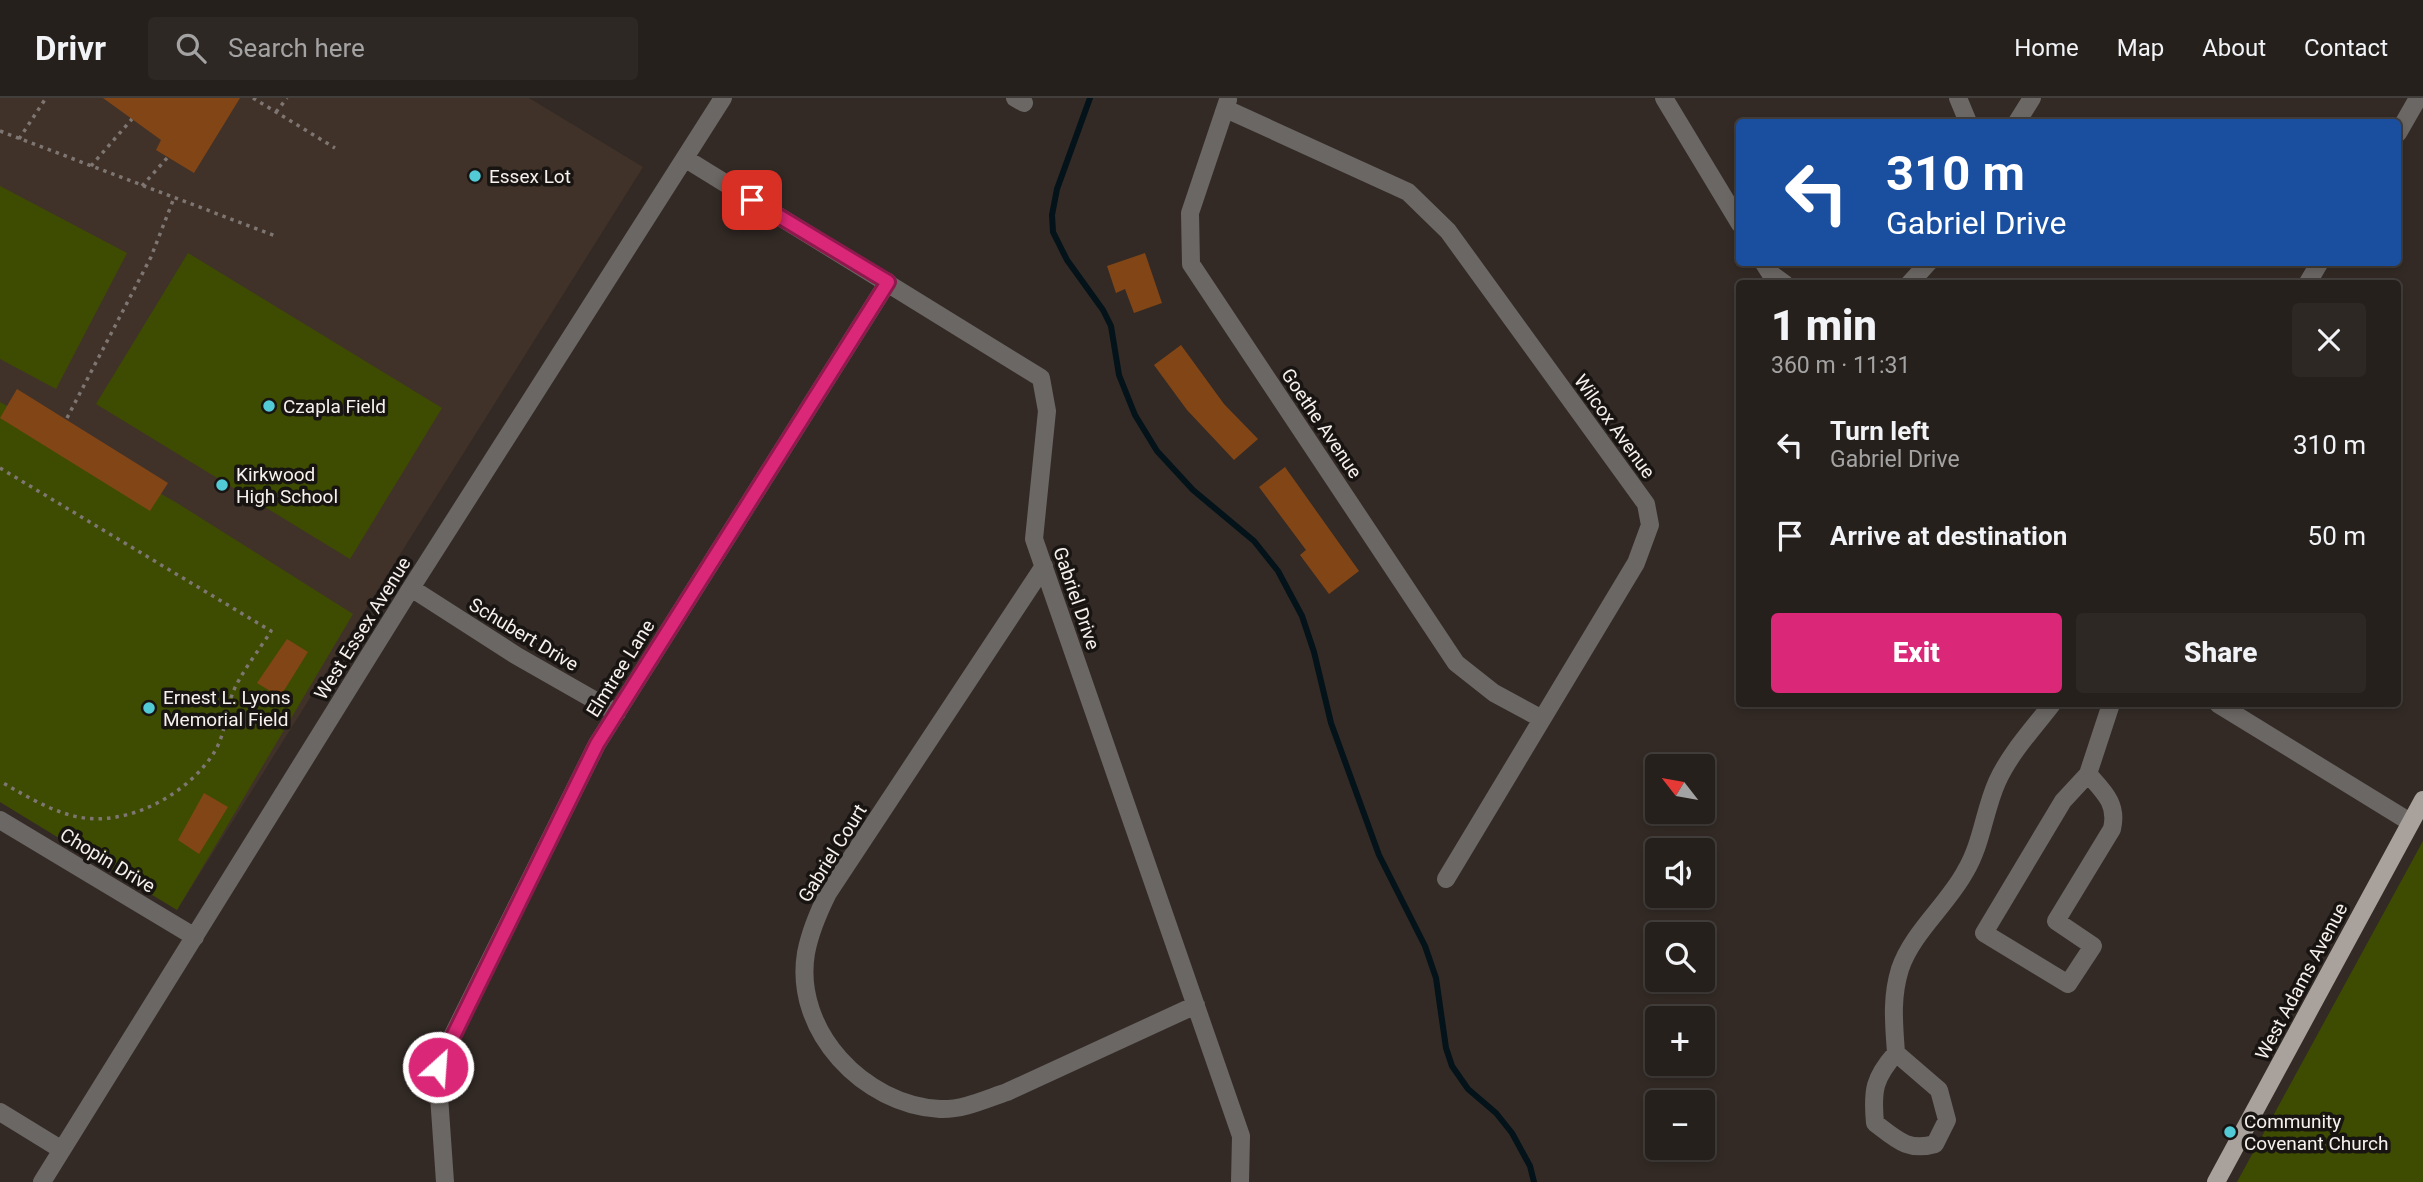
<!DOCTYPE html>
<meta charset="utf-8">
<style>
:root{--surface:#26201c;--page:#2e2825;--text:#f1f3f6;--muted:#a4a3a3;--line:#423e3b;--accent:#db2777}
body{margin:0;font-family:Roboto,sans-serif;background:var(--page);color:var(--text);height:100vh;display:flex;flex-direction:column;font-size:26px;white-space:nowrap}
*{box-sizing:border-box;margin:0}
p{font-size:23px;color:var(--muted)}
.icon{flex:none;width:38px;height:38px;fill:none;stroke:currentColor;stroke-width:2;stroke-linecap:round;stroke-linejoin:round}
.map{position:relative;flex:1;overflow:hidden}
.sheet{position:absolute;left:1736px;top:182px;width:665px;height:427px;display:flex;flex-direction:column;background:var(--surface);border-radius:7px;box-shadow:0 4px 10px #0003,0 0 0 2px var(--line)}
.sheet>*{flex:none}
.banner{position:absolute;left:1736px;top:21px;width:665px;height:147px;border-radius:7px;box-shadow:0 4px 10px #0003,0 0 0 2px var(--line);background:#1a4fa0;color:#fff;overflow:hidden}
.needle{width:46px;rotate:301deg}
.controls{position:absolute;left:1645px;top:656px;display:grid;gap:14px}
.controls a{display:grid;place-items:center;width:70px;height:70px;border-radius:7px;background:var(--surface);box-shadow:0 4px 10px #0003,0 0 0 2px var(--line);font-size:35px}
.pin{position:absolute;display:grid;place-items:center;width:60px;height:60px;color:#fff;margin:-30px;border-radius:14px;box-shadow:0 4px 10px #0006}
.me{position:absolute;width:77px;margin:-38px;rotate:26deg;stroke-linejoin:round;filter:drop-shadow(0 0 5px #0008)}
.turn{display:flex;align-items:center;gap:24px;height:147px;padding:0 35px;font-size:32px}
.turn .icon{width:91px;height:91px;stroke-width:2.5}
.turn b{display:block;font-size:49px;line-height:60px}
.round{display:grid;place-items:center;flex:none;width:74px;height:74px;border-radius:7px;background:var(--page)}
.summary{display:flex;align-items:center;justify-content:space-between;height:119px;padding:0 35px}
h1{font-size:42px;font-weight:800;line-height:52px}
.cta{display:flex;gap:14px;margin-top:auto;padding:14px 35px}
.cta a{flex:1;height:80px;border-radius:7px;background:var(--accent);color:#fff;font-size:28px;font-weight:800;line-height:80px;text-align:center}
.cta a+a{background:var(--page);color:var(--text)}
ul{padding:0;list-style:none}
li{display:flex;align-items:center;gap:21px;height:91px;padding:0 35px}
li div{flex:1}
li b{display:block;font-size:26px}
li em{font-style:normal}
header{display:flex;align-items:center;gap:42px;box-sizing:border-box;height:98px;padding:0 35px;background:var(--surface);border-bottom:2px solid var(--line)}
header strong{font-size:33px}
nav{display:flex;gap:38px;margin-inline-start:auto;font-size:24px}
.search{width:490px;height:63px;background:var(--page);display:flex;align-items:center;gap:18px;box-sizing:border-box;padding:0 24px;border-radius:7px;color:var(--muted);font-size:26px}
.map>svg:first-child{display:block}
.built{fill:#403229}
.green{fill:#3e4c01}
.lines{fill:none;stroke-linecap:round;stroke-linejoin:round}
.stream{stroke:#041319;stroke-width:6}
.building{fill:#824516}
.path{stroke:#7e7672;stroke-width:3.5;stroke-dasharray:3.5 5;stroke-linecap:butt}
.minor{stroke:#6b6764;stroke-width:18}
.major{stroke:#a9a19b;stroke-width:18}
.route-casing{stroke:#8e194d;stroke-width:18}
.route{stroke:#db2777;stroke-width:12}
.poi-dot{fill:#52cbd7;stroke:#181412;stroke-width:2.5}
.labels{text-anchor:middle;stroke-width:7;stroke-linejoin:round;paint-order:stroke}
.poi-label{font-size:19px;fill:#f7f1ee;stroke:#181412;text-anchor:start}
.street-label{font-size:19px;fill:#f7f1ee;stroke:#181412}
</style>
<header>
<strong>Drivr</strong>
<div class="search"><svg class="icon" aria-label="search" viewBox="0 0 24 24"><circle cx="10" cy="10" r="6"/><path d="M15 15l6 6"/></svg>Search here</div>
<nav><a>Home</a><a>Map</a><a>About</a><a>Contact</a></nav>
</header>
<div class="map">
<svg width="2423" height="1084" viewBox="0 0 2423 1084">
<rect width="100%" height="100%" fill="#332a25"/>
<path class="built" d="M 0,0 L 529,0 L 643,69 L 177,812 L 0,704 Z"/>
<path class="green" d="M 0,88 L 127,155 L 56,291 L 0,261 Z
M 188,155 L 442,310 L 350,461 L 96,306 Z
M 0,304 L 177,405 L 353,516 L 177,812 L 0,704 Z
M 2423,743 L 2423,1084 L 2237,1084 Z"/>
<g class="lines">
<path class="stream" d="M 1090,0 L 1057,91 L 1052,117 L 1053,134 L 1067,162 L 1103,212 L 1111,228 L 1119,277 L 1135,317 L 1157,353 L 1193,392 L 1254,443 L 1278,473 L 1302,518 L 1314,554 L 1331,625 L 1379,757 L 1425,848 L 1436,880 L 1446,950 L 1452,968 L 1468,991 L 1496,1015 L 1512,1035 L 1530,1068 L 1534,1084"/>
</g>
<path class="building" d="M 103,0 L 240,0 L 194,75 L 156,52 L 161,42 Z
M 1145,155 L 1162,205 L 1134,215 L 1125,191 L 1116,195 L 1107,168 Z
M 1181,247 L 1224,306 L 1258,341 L 1234,362 L 1187,312 L 1154,267 Z
M 17,291 L 168,385 L 150,413 L 0,320 Z
M 1285,369 L 1359,473 L 1329,496 L 1300,457 L 1306,452 L 1259,389 Z
M 287,541 L 308,554 L 280,599 L 257,585 Z
M 204,695 L 228,709 L 199,756 L 178,742 Z"/>
<g class="lines">
<path class="path" d="M 253,0 L 335,50
M 276,14 L 287,0
M 0,33 L 278,139
M 19,41 L 46,0
M 91,68 L 132,21
M 142,88 L 168,59
M 67,320 L 151,159 L 174,100
M 0,370 L 271,533 C 260,551 239,577 232,597 C 225,616 226,634 215,653 C 189,696 128,729 78,719 C 50,713 24,697 0,683"/>
<path class="minor" d="M 1015,0 L 1024,5
M 1664,0 L 1740,126
M 1958,0 L 1968,24
M 1228,2 L 1190,115 L 1191,166 L 1456,565 L 1494,595 L 1542,621
M 1226,11 L 1408,94 L 1448,133 L 1646,406 L 1650,427 L 1636,465 L 1446,781
M 2017,24 L 2032,0
M 2398,35 L 2418,0
M 686,61 L 1041,280 L 1047,313 L 1034,441 L 1241,1038 L 1240,1084
M 1763,164 L 1770,175 L 1785,186
M 1909,186 L 1929,164
M 2307,186 L 2320,164
M 1044,468 L 828,795 C 818,815 810,834 806,855 C 793,933 864,1007 940,1011 C 963,1012 986,1001 1007,994 L 1196,907
M 411,490 L 517,558 L 617,615
M 2218,606 L 2410,724
M 2088,676 C 2104,694 2118,706 2112,731 L 2056,823 L 2093,848 L 2068,886 L 1984,835 L 2063,703 L 2088,676 L 2111,606
M 0,722 L 195,839
M 1896,955 C 1894,926 1891,900 1900,871 C 1912,835 1947,807 1965,774 C 1982,746 1984,713 1997,684 C 2010,655 2033,631 2052,606
M 1896,955 L 1939,992 L 1947,1022 L 1935,1046 C 1908,1054 1896,1041 1875,1025 C 1872,992 1874,980 1896,955 Z
M 0,1014 L 62,1052
M 42,1084 L 411,490 L 723,0
M 445,1084 L 437,969 L 597,646 L 888,184"/>
<path class="major" d="M 2216,1084 L 2423,702"/>
</g>
<g class="lines">
<defs>
<path id="route" d="M 438,969 L 597,646 L 888,184 L 752,102"/>
</defs>
<use href="#route" class="route-casing"/>
<use href="#route" class="route"/>
</g>
<g class="poi-dot">
<circle cx="475" cy="78" r="7"/>
<circle cx="269" cy="308" r="7"/>
<circle cx="222" cy="387" r="7"/>
<circle cx="149" cy="610" r="7"/>
<circle cx="2230" cy="1034" r="7"/>
</g>
<g class="labels">
<g class="poi-label">
<text x="489" y="85">Essex Lot</text>
<text x="283" y="315">Czapla Field</text>
<text x="236" y="383">Kirkwood<tspan x="236" dy="22">High School</tspan></text>
<text x="163" y="606">Ernest L. Lyons<tspan x="163" dy="22">Memorial Field</tspan></text>
<text x="2244" y="1030">Community<tspan x="2244" dy="22">Covenant Church</tspan></text>
</g>
<g class="street-label">
<text transform="translate(1322 325) rotate(56)" y="7">Goethe Avenue</text>
<text transform="translate(1615 328) rotate(54)" y="7">Wilcox Avenue</text>
<text transform="translate(1077 500) rotate(71)" y="7">Gabriel Drive</text>
<text transform="translate(362 530) rotate(-58)" y="7">West Essex Avenue</text>
<text transform="translate(524 536) rotate(31)" y="7">Schubert Drive</text>
<text transform="translate(620 570) rotate(-58)" y="7">Elmtree Lane</text>
<text transform="translate(832 755) rotate(-58)" y="7">Gabriel Court</text>
<text transform="translate(108 762) rotate(31)" y="7">Chopin Drive</text>
<text transform="translate(2301 883) rotate(-62)" y="7">West Adams Avenue</text>
</g>
</g>
</svg>
<div class="controls">
<a><svg class="needle" viewBox="-14 -14 28 28"><path d="M0-13l5 13h-10z" fill="#e53935"/><path d="M0 13l5-13h-10z" fill="#a4a3a3"/></svg></a>
<a><svg class="icon" aria-label="sound" viewBox="0 0 24 24"><path d="M4 9h4l5-4v14l-5-4H4zM17 9q2 3 0 6"/></svg></a>
<a><svg class="icon" aria-label="search" viewBox="0 0 24 24"><circle cx="10" cy="10" r="6"/><path d="M15 15l6 6"/></svg></a>
<a>+</a>
<a>−</a>
</div>
<div class="pin" style="left:752px;top:102px;background:#d93025"><svg class="icon" aria-label="arrive" viewBox="0 0 24 24"><path d="M6 21V4h12l-3 4 3 4H6"/></svg></div>
<svg class="me" style="left:438px;top:969px" viewBox="-20 -20 40 40"><circle r="17" fill="#db2777" stroke="#fff" stroke-width="3"/><path d="M0-11L8 9 0 5-8 9z" fill="#fff"/></svg>
<div class="banner">
<div class="turn"><svg class="icon" aria-label="left" viewBox="0 0 24 24"><path d="M17 20v-9H6M10 6l-5 5 5 5"/></svg><div><b>310 m</b>Gabriel Drive</div></div>
</div>
<section class="sheet">
<div class="summary"><div><h1>1 min</h1><p>360 m · 11:31</p></div><a class="round"><svg class="icon" aria-label="close" viewBox="0 0 24 24"><path d="M6 6l12 12M18 6L6 18"/></svg></a></div>
<ul>
<li><svg class="icon" aria-label="left" viewBox="0 0 24 24"><path d="M17 20v-9H6M10 6l-5 5 5 5"/></svg><div><b>Turn left</b><p>Gabriel Drive</p></div><em>310 m</em></li>
<li><svg class="icon" aria-label="arrive" viewBox="0 0 24 24"><path d="M6 21V4h12l-3 4 3 4H6"/></svg><div><b>Arrive at destination</b></div><em>50 m</em></li>
</ul>
<div class="cta"><a>Exit</a><a>Share</a></div>
</section>
</div>
